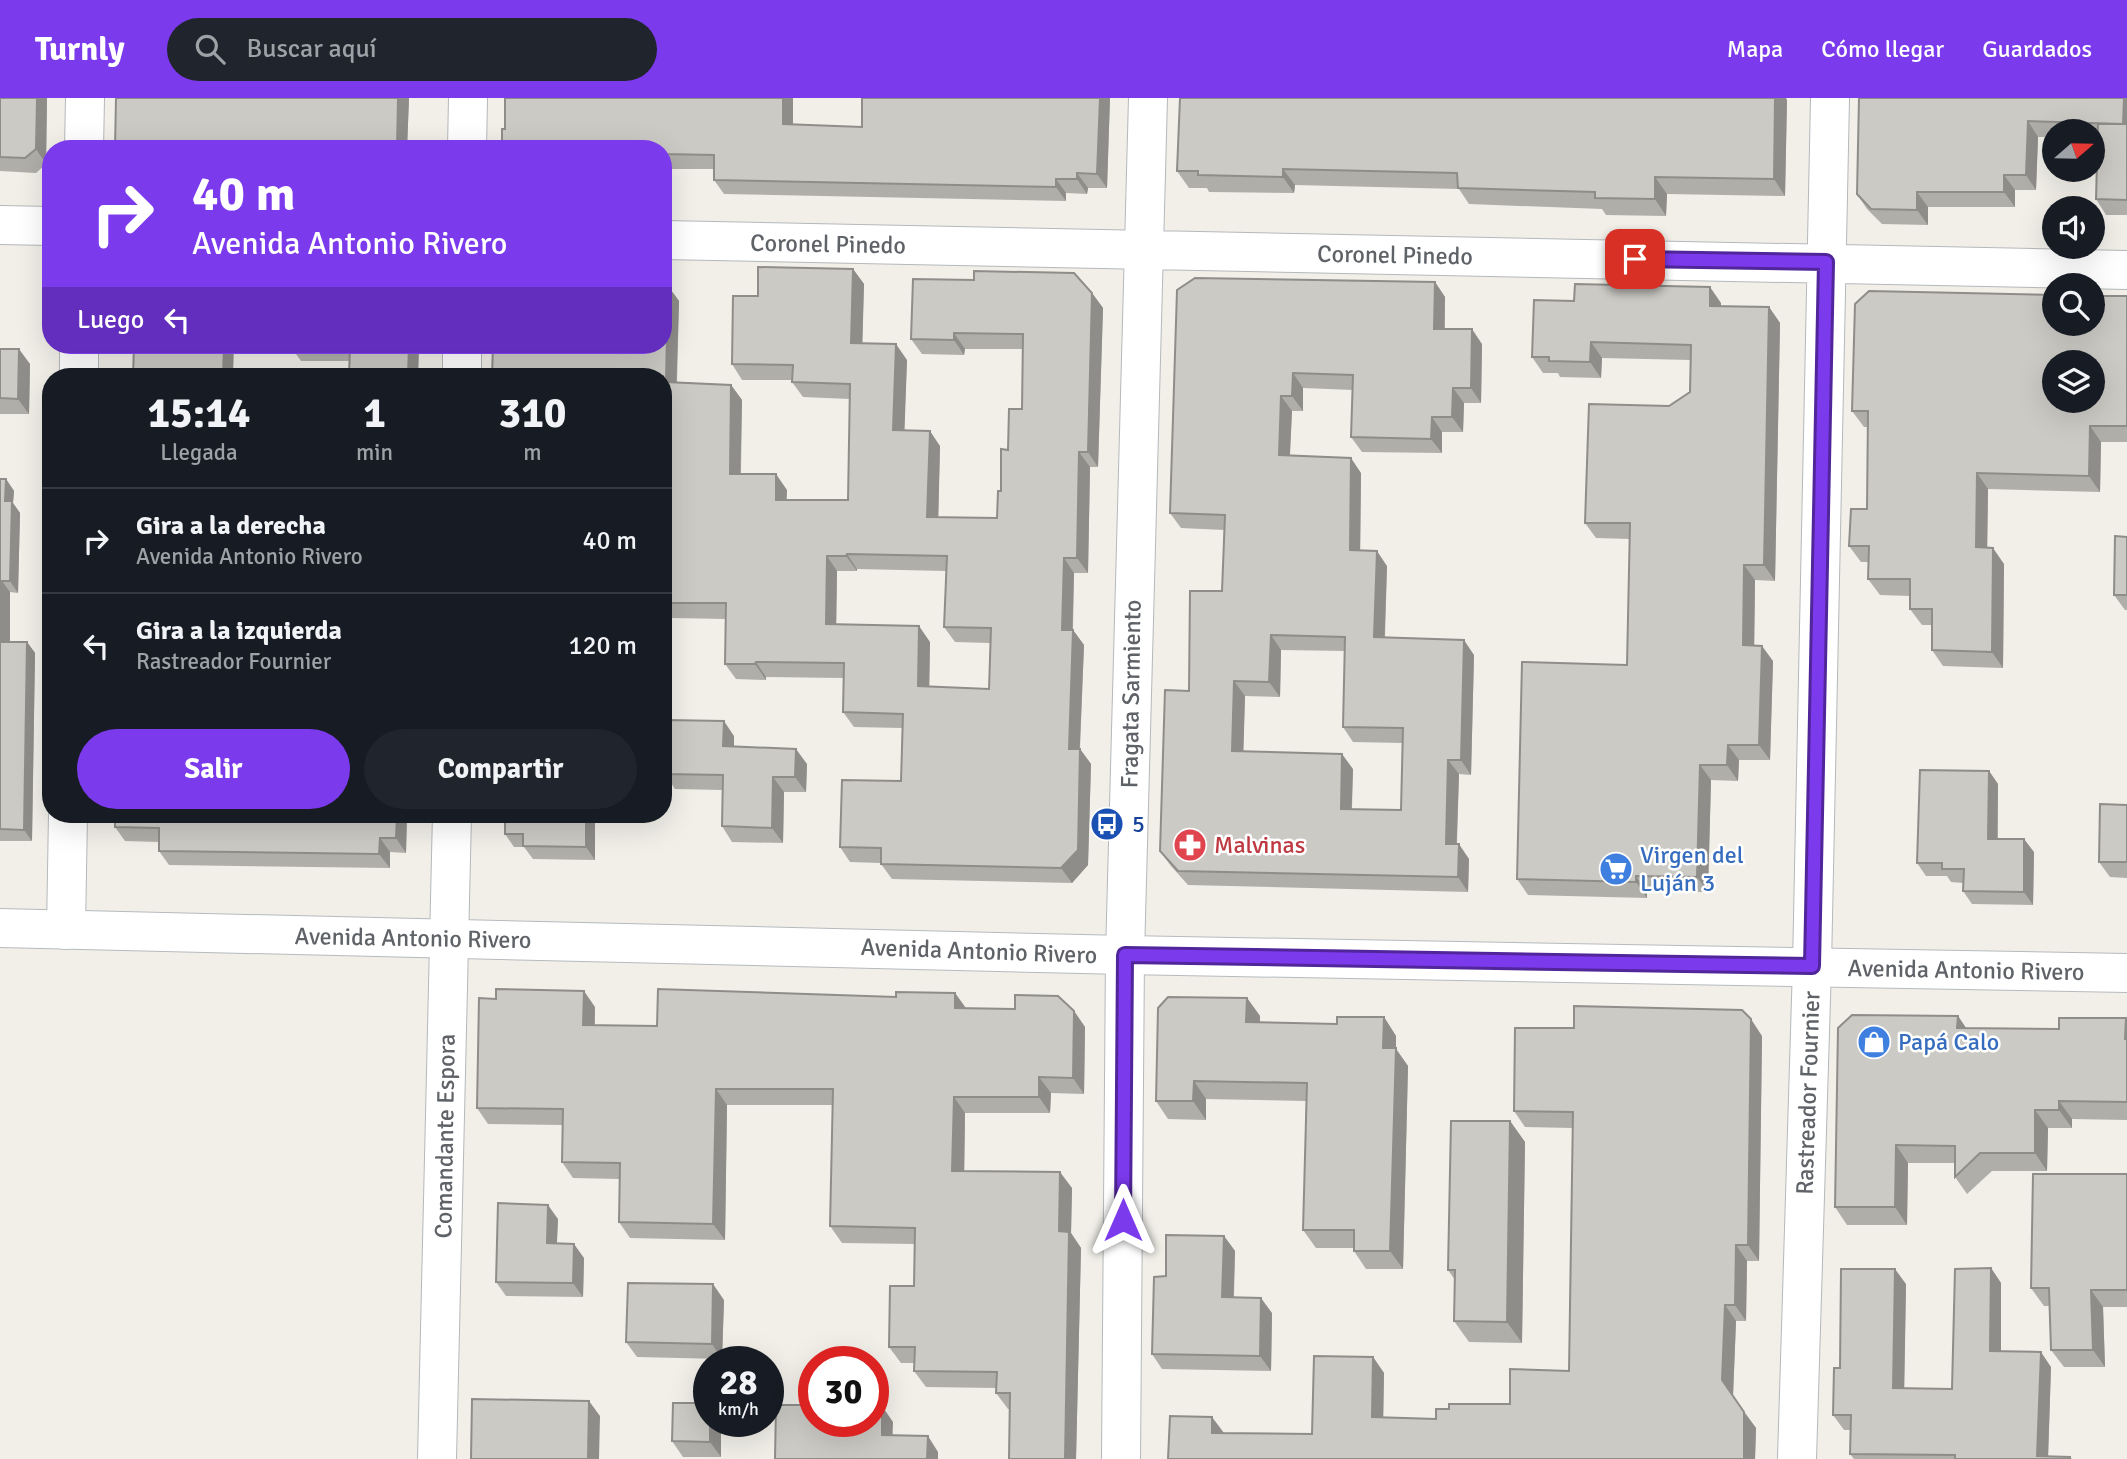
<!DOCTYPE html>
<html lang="es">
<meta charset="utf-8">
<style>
:root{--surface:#171b24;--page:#20242c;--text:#f1f3f6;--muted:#9ea1a6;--line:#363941;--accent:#7c3aed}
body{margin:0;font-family:Signika,sans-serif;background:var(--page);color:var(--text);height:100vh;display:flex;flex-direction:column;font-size:26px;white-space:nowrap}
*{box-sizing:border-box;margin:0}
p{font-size:23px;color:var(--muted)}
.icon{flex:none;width:38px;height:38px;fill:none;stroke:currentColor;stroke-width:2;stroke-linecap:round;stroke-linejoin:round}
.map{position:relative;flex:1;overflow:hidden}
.details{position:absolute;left:42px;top:270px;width:630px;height:455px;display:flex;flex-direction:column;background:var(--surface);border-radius:28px;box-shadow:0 7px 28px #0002}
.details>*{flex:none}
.banner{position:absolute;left:42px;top:42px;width:630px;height:214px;border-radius:28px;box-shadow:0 7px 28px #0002;background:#7c3aed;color:#fff;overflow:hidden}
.needle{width:46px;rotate:70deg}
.controls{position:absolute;left:2042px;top:21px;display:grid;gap:14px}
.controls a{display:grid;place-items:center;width:63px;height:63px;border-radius:50%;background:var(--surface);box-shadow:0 7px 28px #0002;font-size:35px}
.speed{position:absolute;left:693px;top:1248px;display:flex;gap:14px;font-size:35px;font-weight:700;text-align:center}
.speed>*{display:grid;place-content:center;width:91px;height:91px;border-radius:50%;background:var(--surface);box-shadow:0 7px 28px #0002;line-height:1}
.speed small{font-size:18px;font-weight:400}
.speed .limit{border:10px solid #d22;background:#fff;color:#111}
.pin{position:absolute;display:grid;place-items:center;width:60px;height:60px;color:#fff;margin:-30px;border-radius:14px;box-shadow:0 4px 10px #0006}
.me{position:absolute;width:77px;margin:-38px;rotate:0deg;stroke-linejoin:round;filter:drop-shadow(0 0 5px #0008)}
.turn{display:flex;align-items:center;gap:24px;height:147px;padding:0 35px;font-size:32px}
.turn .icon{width:91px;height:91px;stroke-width:2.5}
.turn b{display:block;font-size:49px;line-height:60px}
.then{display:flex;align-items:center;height:66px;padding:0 35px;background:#0003;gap:14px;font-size:26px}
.eta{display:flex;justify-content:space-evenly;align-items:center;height:119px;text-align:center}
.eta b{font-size:42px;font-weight:800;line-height:49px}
.button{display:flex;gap:14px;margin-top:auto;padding:14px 35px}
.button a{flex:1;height:80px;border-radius:42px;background:var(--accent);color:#fff;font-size:28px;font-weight:800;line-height:80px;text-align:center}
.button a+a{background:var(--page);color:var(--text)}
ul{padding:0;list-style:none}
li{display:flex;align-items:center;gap:21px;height:105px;padding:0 35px;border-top:2px solid var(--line)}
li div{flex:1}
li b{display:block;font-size:26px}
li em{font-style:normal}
header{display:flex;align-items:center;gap:42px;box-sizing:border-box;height:98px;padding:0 35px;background:var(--accent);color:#fff}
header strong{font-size:33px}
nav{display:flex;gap:38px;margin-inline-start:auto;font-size:24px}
.search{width:490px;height:63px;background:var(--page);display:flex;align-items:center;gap:18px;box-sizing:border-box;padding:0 24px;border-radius:38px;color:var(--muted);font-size:26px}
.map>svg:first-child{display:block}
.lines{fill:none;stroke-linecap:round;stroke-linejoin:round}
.street-casing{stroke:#b5b8bc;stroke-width:40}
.secondary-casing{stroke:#b6babf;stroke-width:40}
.street{stroke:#fff;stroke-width:38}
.secondary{stroke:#fff;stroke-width:38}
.wall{fill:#afaea9;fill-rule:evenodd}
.shaded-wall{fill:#8f8d8a}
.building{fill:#cccac5;stroke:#8f8d8a;stroke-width:2;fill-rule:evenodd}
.route-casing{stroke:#51269a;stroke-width:18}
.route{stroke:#7c3aed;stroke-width:12}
.labels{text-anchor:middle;stroke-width:5;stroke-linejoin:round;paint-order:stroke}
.street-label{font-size:24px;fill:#5f6368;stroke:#fff}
.transit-label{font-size:24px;fill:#164399;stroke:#fff;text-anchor:start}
.health-label{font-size:24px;fill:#be3a42;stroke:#fff;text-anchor:start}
.shop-label{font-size:24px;fill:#366cbe;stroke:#fff;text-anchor:start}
</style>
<header>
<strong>Turnly</strong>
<div class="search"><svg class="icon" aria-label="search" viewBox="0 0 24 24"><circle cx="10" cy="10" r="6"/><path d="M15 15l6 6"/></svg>Buscar aquí</div>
<nav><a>Mapa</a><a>Cómo llegar</a><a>Guardados</a></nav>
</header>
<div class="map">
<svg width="2127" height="1361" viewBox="0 0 2127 1361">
<rect width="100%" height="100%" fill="#f1efe8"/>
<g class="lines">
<defs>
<path id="street" d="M 84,51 L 85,0
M 467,51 L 468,0
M 0,127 L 51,128
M 663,142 L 2127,172
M 79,278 L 79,247
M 462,278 L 462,247
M 66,832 L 68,716
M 437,1361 L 452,716
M 1121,1361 L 1125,857 L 1148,0
M 1797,1361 L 1812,868 L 1830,0"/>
<path id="secondary" d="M 0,830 L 1125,857 L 2127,875"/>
</defs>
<use href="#street" class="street-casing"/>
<use href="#secondary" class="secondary-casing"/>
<use href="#street" class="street"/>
<use href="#secondary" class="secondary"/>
</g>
<path class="wall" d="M 0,0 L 47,0 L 46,66 L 36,75 L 0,73 Z
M 116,0 L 409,0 L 407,51 L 115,51 Z
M 505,0 L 793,0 L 793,27 L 862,29 L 862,0 L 1110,0 L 1107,90 L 1088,90 L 1087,96 L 1066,95 L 1066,103 L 724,96 L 714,82 L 714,71 L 663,71 L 663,51 L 505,31 Z
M 1859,0 L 2127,0 L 2127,117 L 2106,117 L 2096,101 L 2097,40 L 2093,40 L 2093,33 L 2054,33 L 2054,39 L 2038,39 L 2036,92 L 2015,92 L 2015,109 L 1928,109 L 1928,127 L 1882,126 L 1867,111 L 1857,96 Z
M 1787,2 L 1785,98 L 1667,96 L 1666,118 L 1606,117 L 1602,111 L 1469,106 L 1459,91 L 1295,87 L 1294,95 L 1209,94 L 1207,90 L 1189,90 L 1177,73 Z
M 853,171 L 864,186 L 862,245 L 907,262 L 904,332 L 940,348 L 938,419 L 997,420 L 1008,352 L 1022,311 L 1023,251 L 965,251 L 964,257 L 922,256 L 911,241 L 1092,195 L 1103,210 L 1098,369 L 1090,369 L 1088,475 L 1074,475 L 1073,532 L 1084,547 L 1080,651 L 1091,666 L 1088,767 L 1072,785 L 892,781 L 881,766 L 881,765 L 850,764 L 840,749 L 901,683 L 902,630 L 854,629 L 843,614 L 844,580 L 766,579 L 766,582 L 736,581 L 725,566 L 726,521 L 672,520 L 663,508 L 663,464 L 667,464 L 669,383 L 663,383 L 663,278 L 668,188 L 679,203 L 677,284 L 731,287 L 742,302 L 741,376 L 787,392 L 786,402 L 848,402 L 850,301 L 803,299 L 792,284 L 792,282 L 742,282 L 732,266 L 758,198 ZM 857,471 L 946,473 L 944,529 L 955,544 L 990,545 L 989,591 L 929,589 L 930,544 L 836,526 L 837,473 L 857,473 Z
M 1435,184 L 1445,199 L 1445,231 L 1482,246 L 1481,305 L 1464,305 L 1463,334 L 1442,334 L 1442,355 L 1362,354 L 1351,339 L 1353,292 L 1303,290 L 1303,313 L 1292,313 L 1290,358 L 1361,375 L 1360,452 L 1387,468 L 1385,539 L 1474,557 L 1471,677 L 1459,676 L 1457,746 L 1469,761 L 1468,794 L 1188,787 L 1171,768 L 1160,753 L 1189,593 L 1222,493 L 1224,432 L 1181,430 L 1170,415 L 1177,192 ZM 1281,552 L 1345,553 L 1343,629 L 1353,644 L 1403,645 L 1401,712 L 1352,711 L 1353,671 L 1243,653 L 1245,598 L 1280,599 Z
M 2127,198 L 2127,344 L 2101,344 L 2100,394 L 1988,391 L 1987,449 L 2004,466 L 2003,570 L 1943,568 L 1932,552 L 1932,527 L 1922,527 L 1910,511 L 1910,498 L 1880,497 L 1868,481 L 1869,464 L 1861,464 L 1849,448 L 1867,411 L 1868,329 L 1864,329 L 1852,313 Z
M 1574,203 L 1721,205 L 1721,208 L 1769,209 L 1780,225 L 1775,483 L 1755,482 L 1754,548 L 1773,563 L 1770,662 L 1739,662 L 1738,683 L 1711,682 L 1708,794 L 1647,794 L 1647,800 L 1528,797 L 1517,781 L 1627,567 L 1630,441 L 1596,440 L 1585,425 L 1669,308 L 1690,294 L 1691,262 L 1602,260 L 1601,280 L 1560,279 L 1558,275 L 1543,275 L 1532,259 Z
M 291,247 L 419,247 L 418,278 L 349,278 L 349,263 L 301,263 L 291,249 Z
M 0,251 L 30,266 L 29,316 L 0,316 Z
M 0,381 L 6,381 L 14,393 L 13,405 L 20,415 L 18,495 L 10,494 L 10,544 L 27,544 L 35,555 L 32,743 L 0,743 Z
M 2127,439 L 2127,512 L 2125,512 L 2114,497 Z
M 734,638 L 734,648 L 807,666 L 806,694 L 784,694 L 783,745 L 732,744 L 722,728 L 722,692 L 675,691 L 665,676 Z
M 1989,673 L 1998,686 L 1998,741 L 2034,754 L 2033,807 L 1972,806 L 1963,793 L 1963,785 L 1951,784 L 1947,778 L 1926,778 L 1917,765 Z
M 2127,707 L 2127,780 L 2110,779 L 2099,764 Z
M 115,716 L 407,716 L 406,755 L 390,754 L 390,770 L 169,767 L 159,753 L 159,744 L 125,743 L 115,729 Z
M 505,716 L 595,716 L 595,762 L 533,761 L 524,749 L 514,749 L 505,736 Z
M 955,895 L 966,910 L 1074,913 L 1085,929 L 1084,996 L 1051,995 L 1050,1015 L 965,1015 L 964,1073 L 1072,1090 L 1071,1135 L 1081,1150 L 1076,1361 L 1009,1361 L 1010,1311 L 1008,1311 L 996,1295 L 997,1290 L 926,1289 L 914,1273 L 914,1265 L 901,1265 L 889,1249 L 914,1188 L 915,1146 L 842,1145 L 830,1128 L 833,1007 L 727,1007 L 725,1142 L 630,1140 L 619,1124 L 620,1081 L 573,1080 L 562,1064 L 563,1027 L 488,1026 L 477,1010 L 496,901 L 595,909 L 595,928 L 657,928 L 896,899 Z
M 1247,900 L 1260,918 L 1260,924 L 1337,926 L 1384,919 L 1396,938 L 1396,951 L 1408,968 L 1403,1171 L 1366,1171 L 1354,1153 L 1354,1150 L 1316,1150 L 1303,1132 L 1306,1003 L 1206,1001 L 1206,1022 L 1168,1021 L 1156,1003 Z
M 1958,918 L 1966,930 L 2059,931 L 2127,922 L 2127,1022 L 2072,1021 L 2072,1030 L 2048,1030 L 2047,1073 L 1992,1073 L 1967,1096 L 1955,1079 L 1955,1065 L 1908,1065 L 1907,1127 L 1847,1127 L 1835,1109 Z
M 1762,938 L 1759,1163 L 1747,1163 L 1746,1223 L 1736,1223 L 1733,1298 L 1756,1330 L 1755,1361 L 1223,1335 L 1312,1336 L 1373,1259 L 1384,1275 L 1383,1319 L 1436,1321 L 1449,1311 L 1510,1306 L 1569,1273 L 1573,1030 L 1525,1029 L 1514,1013 Z
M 1510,1023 L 1525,1044 L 1522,1245 L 1469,1244 L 1454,1223 L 1455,1182 L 1448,1172 Z
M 2127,1076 L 2127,1209 L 2103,1209 L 2105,1269 L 2064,1269 L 2051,1252 L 2050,1208 L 2044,1208 L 2031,1190 Z
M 558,1121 L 557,1146 L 584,1160 L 583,1199 L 506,1198 L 496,1184 Z
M 1224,1138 L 1235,1153 L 1234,1199 L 1272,1215 L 1271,1273 L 1162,1271 L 1152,1256 L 1166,1178 Z
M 1991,1170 L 2001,1185 L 2001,1254 L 2051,1269 L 2048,1359 L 2070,1359 L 2072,1361 L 1854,1361 L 1850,1356 L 1851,1332 L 1844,1332 L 1833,1317 L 1840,1270 L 1906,1186 L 1904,1290 L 1952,1291 Z
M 724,1202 L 722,1261 L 637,1259 L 626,1244 Z
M 709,1305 L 721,1359 L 683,1359 L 672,1343 Z"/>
<path class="shaded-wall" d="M 37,0 L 47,0 L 46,66 L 36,51 Z
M 398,0 L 409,0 L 407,51 L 397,51 Z
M 783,0 L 793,0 L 793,41 L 783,26 Z
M 1100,0 L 1110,0 L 1107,90 L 1097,76 Z
M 1775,0 L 1786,0 L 1787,2 L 1785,98 L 1774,81 Z
M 2124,0 L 2127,0 L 2127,31 L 2123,26 Z
M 2028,23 L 2038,39 L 2036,92 L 2026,77 Z
M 1283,71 L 1295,87 L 1294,95 L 1283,79 Z
M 1077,75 L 1088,90 L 1087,96 L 1077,81 Z
M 2004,77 L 2015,92 L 2015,109 L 2004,94 Z
M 1655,79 L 1667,96 L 1666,118 L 1655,101 Z
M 1056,81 L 1066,95 L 1066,103 L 1056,89 Z
M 1917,94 L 1928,109 L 1928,127 L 1917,112 Z
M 853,171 L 864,186 L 862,260 L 851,245 Z
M 1435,184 L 1445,199 L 1444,246 L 1434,231 Z
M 668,188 L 679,203 L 676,299 L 666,284 Z
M 1710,189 L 1721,205 L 1721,224 L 1710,208 Z
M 1092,195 L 1103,210 L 1098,369 L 1088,354 Z
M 1769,209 L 1780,225 L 1775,483 L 1764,467 Z
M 1472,231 L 1482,246 L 1481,305 L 1471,290 Z
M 954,235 L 965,251 L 964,257 L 954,242 Z
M 1591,244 L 1602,260 L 1601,280 L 1590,264 Z
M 896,246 L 907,262 L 904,347 L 893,332 Z
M 224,247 L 234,247 L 233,278 L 223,278 Z
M 409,247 L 419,247 L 418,278 L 408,278 Z
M 19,251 L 30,266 L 29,316 L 18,301 Z
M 1293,275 L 1303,290 L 1303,313 L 1292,298 Z
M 731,287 L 742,302 L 740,391 L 730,376 Z
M 1453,290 L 1464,305 L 1463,334 L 1452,319 Z
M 1281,298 L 1292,313 L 1289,372 L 1279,357 Z
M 1432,319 L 1442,334 L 1442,355 L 1431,341 Z
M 2090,328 L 2101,344 L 2100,394 L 2089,378 Z
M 930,333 L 940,348 L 938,434 L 927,419 Z
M 1079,354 L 1090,369 L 1088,475 L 1077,460 Z
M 1351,360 L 1361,375 L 1360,467 L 1350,452 Z
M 1977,375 L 1988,391 L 1987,465 L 1976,449 Z
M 776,376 L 787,392 L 786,417 L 776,402 Z
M 6,381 L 14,393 L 13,405 L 20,415 L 18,495 L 10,483 L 5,403 Z
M 1993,450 L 2004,466 L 2003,570 L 1992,554 Z
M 1377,453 L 1387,468 L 1384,554 L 1374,539 Z
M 847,456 L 857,471 L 857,473 L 846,458 Z
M 827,458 L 837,473 L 836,541 L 826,526 Z
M 1064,460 L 1074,475 L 1072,547 L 1062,532 Z
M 1744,467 L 1755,482 L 1754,563 L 1743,547 Z
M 2,483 L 10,494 L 10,555 L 2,544 Z
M 919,528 L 930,544 L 929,603 L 918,588 Z
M 1073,532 L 1084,547 L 1079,666 L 1069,651 Z
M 1271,537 L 1281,552 L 1280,599 L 1269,584 Z
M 1464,542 L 1474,557 L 1471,677 L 1461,662 Z
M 27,544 L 35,555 L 32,743 L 24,732 Z
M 1762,548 L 1773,563 L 1770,662 L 1759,647 Z
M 756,564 L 766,579 L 766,582 L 755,566 Z
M 1234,583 L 1245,598 L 1243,668 L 1232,653 Z
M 724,623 L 734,638 L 734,663 L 723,648 Z
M 1728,647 L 1739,662 L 1738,683 L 1727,667 Z
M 796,651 L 807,666 L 806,694 L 795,679 Z
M 1080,651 L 1091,666 L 1088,767 L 1072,785 L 1061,770 Z
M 1342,656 L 1353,671 L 1351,726 L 1341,711 Z
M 1448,662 L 1459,676 L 1456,761 L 1446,746 Z
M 1700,667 L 1711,682 L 1708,794 L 1697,779 Z
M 1989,673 L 1998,686 L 1997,754 L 1988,741 Z
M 773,679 L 784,694 L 783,745 L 772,730 Z
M 397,716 L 407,716 L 406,755 L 396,740 Z
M 586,716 L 595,716 L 595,762 L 586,749 Z
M 380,740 L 390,754 L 390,770 L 379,756 Z
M 2024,741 L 2034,754 L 2033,807 L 2024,794 Z
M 1459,746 L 1469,761 L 1468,794 L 1458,779 Z
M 1636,778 L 1647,794 L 1647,800 L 1636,784 Z
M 584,893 L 595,909 L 594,944 L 583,927 Z
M 955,895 L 967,912 L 955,910 Z
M 1247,900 L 1260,918 L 1259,942 L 1246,924 Z
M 1074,913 L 1085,929 L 1084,996 L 1073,980 Z
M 1958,918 L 1970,936 L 1957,930 Z
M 1384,919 L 1396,938 L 1396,951 L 1408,968 L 1403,1171 L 1390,1153 L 1383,950 Z
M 2126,920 L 2127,922 L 2127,943 L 2125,941 Z
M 1751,921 L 1762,938 L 1759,1163 L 1748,1147 Z
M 1039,979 L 1051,995 L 1050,1015 L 1039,999 Z
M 1194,983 L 1206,1001 L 1206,1022 L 1193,1003 Z
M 716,991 L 727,1007 L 725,1142 L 713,1126 Z
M 954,999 L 965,1015 L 964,1089 L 952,1073 Z
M 2059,1003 L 2072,1021 L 2072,1030 L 2059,1012 Z
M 2035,1012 L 2048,1030 L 2047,1073 L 2035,1055 Z
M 1510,1023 L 1525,1044 L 1522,1245 L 1507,1224 Z
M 1896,1047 L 1908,1065 L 1907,1127 L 1895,1109 Z
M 1060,1074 L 1072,1090 L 1071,1135 L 1081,1150 L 1076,1361 L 1065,1361 L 1059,1133 Z
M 548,1107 L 558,1121 L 556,1159 L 547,1145 Z
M 1224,1138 L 1235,1153 L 1233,1215 L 1222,1199 Z
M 574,1146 L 584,1160 L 583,1199 L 573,1185 Z
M 1736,1147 L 1747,1163 L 1746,1223 L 1735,1207 Z
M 1991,1170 L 2001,1185 L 2001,1268 L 1990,1253 Z
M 1895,1171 L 1906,1186 L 1904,1305 L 1893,1290 Z
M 713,1186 L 724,1202 L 722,1261 L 712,1246 Z
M 2091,1192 L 2103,1209 L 2105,1269 L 2093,1252 Z
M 1261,1200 L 1272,1215 L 1271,1273 L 1260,1258 Z
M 1725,1207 L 1736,1223 L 1733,1298 L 1722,1282 Z
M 2041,1254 L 2051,1269 L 2048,1361 L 2037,1358 Z
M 1373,1259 L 1384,1275 L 1383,1335 L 1372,1319 Z
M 589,1303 L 600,1318 L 599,1361 L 588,1361 Z
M 882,1308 L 893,1324 L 892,1353 L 882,1337 Z
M 1744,1314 L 1756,1330 L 1755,1361 L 1744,1361 Z
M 1212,1319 L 1224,1335 L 1212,1335 Z
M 710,1323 L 721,1323 L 721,1359 L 710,1344 Z
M 928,1338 L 938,1354 L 938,1361 L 927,1361 Z"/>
<path class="building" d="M 0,0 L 37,0 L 36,51 L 25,60 L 0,59 Z
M 116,0 L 398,0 L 397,51 L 276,51 L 276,48 L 198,46 L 197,51 L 115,51 Z
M 505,0 L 783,0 L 783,26 L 862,29 L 862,0 L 1100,0 L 1097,76 L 1077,75 L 1077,81 L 1056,81 L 1056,89 L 714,82 L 714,57 L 663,56 L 663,51 L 502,51 L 502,31 L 505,31 Z
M 1180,0 L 1775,0 L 1774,81 L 1655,79 L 1655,101 L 1595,100 L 1595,94 L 1458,90 L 1457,75 L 1283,71 L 1283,79 L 1198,77 L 1198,73 L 1177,73 Z
M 1859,0 L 2124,0 L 2123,26 L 2028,23 L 2026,77 L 2004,77 L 2004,94 L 1917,94 L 1917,112 L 1871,111 L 1857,96 Z
M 2098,26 L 2127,26 L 2127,102 L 2096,101 Z
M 758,169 L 853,171 L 851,245 L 896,246 L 893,332 L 930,333 L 927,419 L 997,420 L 998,393 L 1001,393 L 1001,351 L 1008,352 L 1009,311 L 1022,311 L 1023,236 L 954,235 L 954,242 L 911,241 L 913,181 L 974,182 L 974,173 L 1074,175 L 1092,195 L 1088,354 L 1079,354 L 1077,460 L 1064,460 L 1062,532 L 1073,532 L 1069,651 L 1080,651 L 1078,752 L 1061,770 L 881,766 L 881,750 L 840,749 L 842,682 L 901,683 L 903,616 L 843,614 L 844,565 L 756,564 L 755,566 L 725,566 L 726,505 L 663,505 L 663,464 L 667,464 L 669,368 L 663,368 L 663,278 L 492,278 L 493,247 L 663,247 L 663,188 L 668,188 L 666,284 L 731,287 L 730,376 L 776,376 L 776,402 L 848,402 L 850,286 L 792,284 L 793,267 L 732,266 L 733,198 L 758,198 ZM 847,456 L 947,458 L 944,529 L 991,530 L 989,591 L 918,588 L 919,528 L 826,526 L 827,458 L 846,458 Z
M 1195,180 L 1435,184 L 1434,231 L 1472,231 L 1471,290 L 1453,290 L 1452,319 L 1432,319 L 1431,341 L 1351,339 L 1353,277 L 1293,275 L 1292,298 L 1281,298 L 1279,357 L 1351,360 L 1350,452 L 1377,453 L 1374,539 L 1464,542 L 1461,662 L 1448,662 L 1446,746 L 1459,746 L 1458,779 L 1178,773 L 1160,753 L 1165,592 L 1189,593 L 1190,493 L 1222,493 L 1225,417 L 1170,415 L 1177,192 ZM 1271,537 L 1345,539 L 1343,629 L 1403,630 L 1401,712 L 1341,711 L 1342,656 L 1232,653 L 1234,583 L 1269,584 Z
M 1575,186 L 1710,189 L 1710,208 L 1769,209 L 1764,467 L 1744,467 L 1743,547 L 1762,548 L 1759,647 L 1728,647 L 1727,667 L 1700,667 L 1697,779 L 1636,778 L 1636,784 L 1517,781 L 1522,564 L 1627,567 L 1630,425 L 1585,425 L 1589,306 L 1669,308 L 1690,294 L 1691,247 L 1591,244 L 1590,264 L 1549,263 L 1549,259 L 1532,259 L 1534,202 L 1574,203 Z
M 1869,193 L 2054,197 L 2054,226 L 2093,226 L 2093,198 L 2127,198 L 2127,328 L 2090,328 L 2089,378 L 1977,375 L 1976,449 L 1993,450 L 1992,554 L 1932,552 L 1932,511 L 1910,511 L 1910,481 L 1868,481 L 1869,448 L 1849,448 L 1851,411 L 1867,411 L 1868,313 L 1852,313 L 1855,206 ZM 2054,264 L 2093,264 L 2093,303 L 2054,303 Z
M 134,247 L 224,247 L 223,278 L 133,278 Z
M 291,247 L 409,247 L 408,278 L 349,278 L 350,249 L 291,249 Z
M 0,251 L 19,251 L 18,301 L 0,300 Z
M 0,381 L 6,381 L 5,403 L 12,403 L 10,483 L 2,483 L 2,544 L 27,544 L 24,732 L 0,731 Z
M 2115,438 L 2127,439 L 2127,497 L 2114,497 Z
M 666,622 L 724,623 L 723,648 L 796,651 L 795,679 L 773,679 L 772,730 L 722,728 L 723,677 L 665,676 Z
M 1920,672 L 1989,673 L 1988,741 L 2024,741 L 2024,794 L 1963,793 L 1964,771 L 1942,771 L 1942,765 L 1917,765 Z
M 2100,706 L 2127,707 L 2127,764 L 2099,764 Z
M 115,716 L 397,716 L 396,740 L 380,740 L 379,756 L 159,753 L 159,730 L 115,729 Z
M 505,716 L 586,716 L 586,749 L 523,748 L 523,736 L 505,736 Z
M 496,891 L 584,893 L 583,927 L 657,928 L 658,891 L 896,899 L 896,894 L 955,895 L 955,910 L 1015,911 L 1015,897 L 1058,898 L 1074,913 L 1073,980 L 1039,979 L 1039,999 L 954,999 L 952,1073 L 1060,1074 L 1059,1133 L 1069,1134 L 1065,1361 L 1009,1361 L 1010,1295 L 996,1295 L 997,1274 L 914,1273 L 915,1249 L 889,1249 L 890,1188 L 914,1188 L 915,1130 L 830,1128 L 833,991 L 716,991 L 713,1126 L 619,1124 L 620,1065 L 562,1064 L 563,1011 L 477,1010 L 479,900 L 496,901 Z
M 1168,899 L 1247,900 L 1246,924 L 1337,926 L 1337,919 L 1384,919 L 1383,950 L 1396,950 L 1390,1153 L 1354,1153 L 1354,1132 L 1303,1132 L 1307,985 L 1194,983 L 1193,1003 L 1156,1003 L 1158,910 Z
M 1574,908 L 1742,912 L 1751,921 L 1748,1147 L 1736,1147 L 1735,1207 L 1725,1207 L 1722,1282 L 1744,1314 L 1744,1361 L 1168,1361 L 1170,1318 L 1212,1319 L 1212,1335 L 1312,1336 L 1314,1258 L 1373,1259 L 1372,1319 L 1436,1321 L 1436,1311 L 1449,1311 L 1449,1306 L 1510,1306 L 1510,1271 L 1569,1273 L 1573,1014 L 1514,1013 L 1515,930 L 1574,930 Z
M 1852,917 L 1958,918 L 1957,930 L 2059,931 L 2059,920 L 2126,920 L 2125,941 L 2127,941 L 2127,1004 L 2059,1003 L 2059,1012 L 2035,1012 L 2035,1055 L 1980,1055 L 1955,1079 L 1955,1048 L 1896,1047 L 1895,1109 L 1835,1109 L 1838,930 Z
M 1451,1023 L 1510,1023 L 1507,1224 L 1454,1223 L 1455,1172 L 1448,1172 Z
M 2033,1076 L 2127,1076 L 2127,1192 L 2091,1192 L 2093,1252 L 2051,1252 L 2049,1190 L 2031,1190 Z
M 498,1105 L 548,1107 L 547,1145 L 574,1146 L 573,1185 L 496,1184 Z
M 1166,1137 L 1224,1138 L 1222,1199 L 1261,1200 L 1260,1258 L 1152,1256 L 1154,1179 L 1166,1178 Z
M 1991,1170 L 1990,1253 L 2041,1254 L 2037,1358 L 2070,1359 L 2070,1361 L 1955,1361 L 1955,1357 L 1850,1356 L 1851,1317 L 1833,1317 L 1834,1270 L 1840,1270 L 1841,1171 L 1895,1171 L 1893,1290 L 1952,1291 L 1955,1171 Z
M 628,1185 L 713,1186 L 712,1246 L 626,1244 Z
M 472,1301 L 589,1303 L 588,1361 L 471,1361 Z
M 673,1305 L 709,1305 L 709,1323 L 710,1323 L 710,1344 L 672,1343 Z
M 776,1307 L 814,1307 L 814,1323 L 873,1323 L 873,1308 L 882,1308 L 882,1337 L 928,1338 L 927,1361 L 775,1361 Z"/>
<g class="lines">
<defs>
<path id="route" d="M 1123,1122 L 1125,857 L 1812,868 L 1826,164 L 1635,161"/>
</defs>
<use href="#route" class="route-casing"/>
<use href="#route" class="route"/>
</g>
<defs>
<symbol id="bus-disc" viewBox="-11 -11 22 22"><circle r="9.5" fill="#1a4fb4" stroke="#fff"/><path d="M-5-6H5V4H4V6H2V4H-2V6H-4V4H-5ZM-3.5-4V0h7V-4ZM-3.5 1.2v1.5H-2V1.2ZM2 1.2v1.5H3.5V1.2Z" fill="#fff"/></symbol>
<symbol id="pharmacy-disc" viewBox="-11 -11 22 22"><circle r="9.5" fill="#e0444e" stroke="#fff"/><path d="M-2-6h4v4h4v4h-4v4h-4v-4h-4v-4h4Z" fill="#fff"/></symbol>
<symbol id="supermarket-disc" viewBox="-11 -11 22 22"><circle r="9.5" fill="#3f7fe0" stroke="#fff"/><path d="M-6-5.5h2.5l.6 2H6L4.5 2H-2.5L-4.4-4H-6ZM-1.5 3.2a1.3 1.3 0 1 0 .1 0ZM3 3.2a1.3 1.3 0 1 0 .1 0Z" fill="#fff"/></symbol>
<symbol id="shop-disc" viewBox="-11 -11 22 22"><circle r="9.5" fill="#3f7fe0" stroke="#fff"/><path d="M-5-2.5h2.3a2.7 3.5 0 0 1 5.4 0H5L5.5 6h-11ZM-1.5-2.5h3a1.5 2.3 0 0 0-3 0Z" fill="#fff"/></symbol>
</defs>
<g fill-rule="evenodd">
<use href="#bus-disc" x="1088" y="707" width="38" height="38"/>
<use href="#pharmacy-disc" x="1171" y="728" width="38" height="38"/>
<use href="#supermarket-disc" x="1597" y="752" width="38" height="38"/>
<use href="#shop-disc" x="1855" y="925" width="38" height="38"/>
</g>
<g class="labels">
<g class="street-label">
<text transform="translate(828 146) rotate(1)" y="8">Coronel Pinedo</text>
<text transform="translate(1395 157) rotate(1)" y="8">Coronel Pinedo</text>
<text transform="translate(1131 596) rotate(-89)" y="8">Fragata Sarmiento</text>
<text transform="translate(413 840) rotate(1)" y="8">Avenida Antonio Rivero</text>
<text transform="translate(979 853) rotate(2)" y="8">Avenida Antonio Rivero</text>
<text transform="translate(1966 872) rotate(1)" y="8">Avenida Antonio Rivero</text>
<text transform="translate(1808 995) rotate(-88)" y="8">Rastreador Fournier</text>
<text transform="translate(445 1038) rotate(-89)" y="8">Comandante Espora</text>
</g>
<g class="transit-label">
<text x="1132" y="734">5</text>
</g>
<g class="health-label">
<text x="1214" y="755">Malvinas</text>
</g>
<g class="shop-label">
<text x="1640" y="765">Virgen del<tspan x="1640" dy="28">Luján 3</tspan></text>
<text x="1898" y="952">Papá Calo</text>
</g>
</g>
</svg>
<div class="controls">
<a><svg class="needle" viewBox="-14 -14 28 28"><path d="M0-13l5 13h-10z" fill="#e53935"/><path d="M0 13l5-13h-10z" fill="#9ea1a6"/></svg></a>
<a><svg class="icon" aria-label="sound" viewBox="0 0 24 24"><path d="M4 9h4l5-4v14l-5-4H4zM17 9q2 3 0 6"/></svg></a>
<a><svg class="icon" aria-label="search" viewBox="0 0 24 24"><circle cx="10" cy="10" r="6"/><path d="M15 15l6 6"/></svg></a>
<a><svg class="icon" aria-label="layers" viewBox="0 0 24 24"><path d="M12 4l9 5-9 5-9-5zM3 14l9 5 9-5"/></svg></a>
</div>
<div class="speed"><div>28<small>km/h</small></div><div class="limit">30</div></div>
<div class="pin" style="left:1635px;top:161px;background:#d93025"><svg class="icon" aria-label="arrive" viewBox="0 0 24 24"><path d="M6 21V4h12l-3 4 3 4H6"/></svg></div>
<svg class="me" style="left:1123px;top:1122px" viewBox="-20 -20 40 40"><path d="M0-17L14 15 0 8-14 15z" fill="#7c3aed" stroke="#fff" stroke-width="4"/></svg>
<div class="banner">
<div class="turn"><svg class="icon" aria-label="right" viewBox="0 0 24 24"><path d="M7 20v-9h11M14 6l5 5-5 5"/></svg><div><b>40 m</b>Avenida Antonio Rivero</div></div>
<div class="then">Luego<svg class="icon" aria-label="left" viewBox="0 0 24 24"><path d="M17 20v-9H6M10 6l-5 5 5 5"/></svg></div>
</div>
<section class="details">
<div class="eta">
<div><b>15:14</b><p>Llegada</p></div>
<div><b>1</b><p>min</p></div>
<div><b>310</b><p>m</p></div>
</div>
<ul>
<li><svg class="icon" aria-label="right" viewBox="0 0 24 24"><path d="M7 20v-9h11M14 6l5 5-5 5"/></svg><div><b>Gira a la derecha</b><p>Avenida Antonio Rivero</p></div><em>40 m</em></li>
<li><svg class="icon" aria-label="left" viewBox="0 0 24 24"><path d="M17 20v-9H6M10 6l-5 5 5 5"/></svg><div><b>Gira a la izquierda</b><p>Rastreador Fournier</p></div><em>120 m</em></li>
</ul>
<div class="button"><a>Salir</a><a>Compartir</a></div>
</section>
</div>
